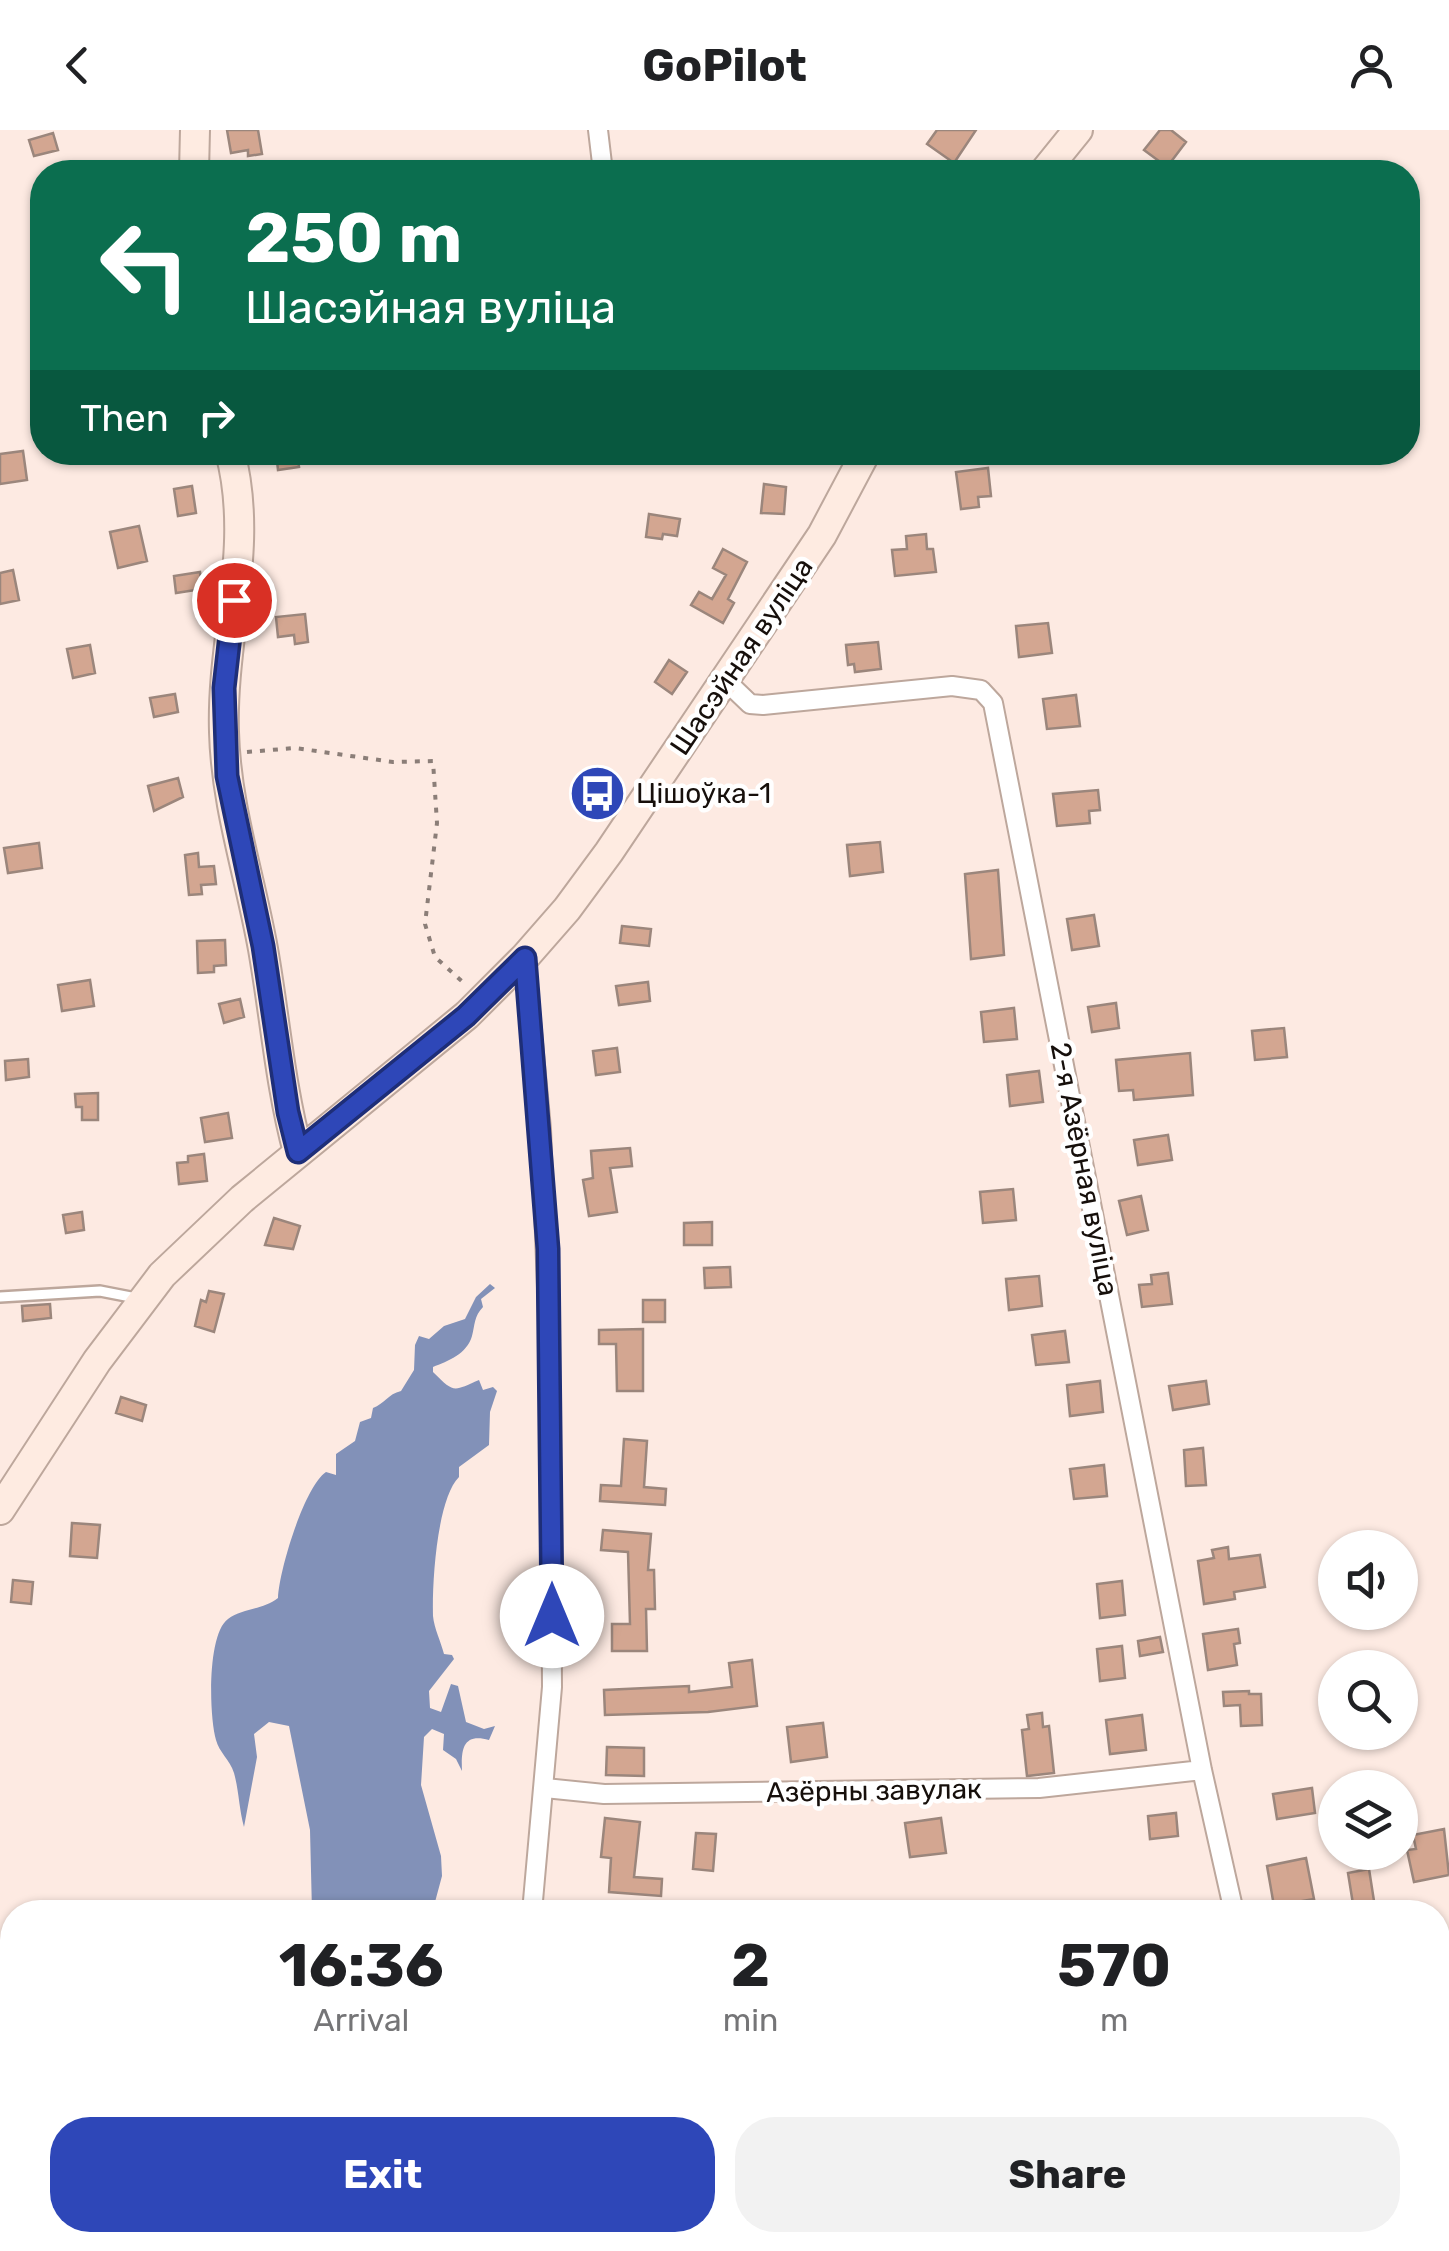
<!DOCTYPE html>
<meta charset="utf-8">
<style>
:root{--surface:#fff;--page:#f2f2f2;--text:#202124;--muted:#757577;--accent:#2e47b8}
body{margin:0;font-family:Rubik,sans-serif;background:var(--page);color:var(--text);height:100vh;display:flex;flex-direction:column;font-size:38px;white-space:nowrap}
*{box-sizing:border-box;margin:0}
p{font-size:32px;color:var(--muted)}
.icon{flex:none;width:55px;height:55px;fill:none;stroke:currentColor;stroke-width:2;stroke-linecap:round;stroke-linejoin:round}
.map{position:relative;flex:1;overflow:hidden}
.details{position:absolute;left:0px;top:1770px;width:1450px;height:352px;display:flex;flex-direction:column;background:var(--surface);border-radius:40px 40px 0 0;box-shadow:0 2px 8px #0004}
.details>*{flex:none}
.hud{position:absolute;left:30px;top:30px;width:1390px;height:305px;border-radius:40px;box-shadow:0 2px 8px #0004;background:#0b6e4f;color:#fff;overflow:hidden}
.controls{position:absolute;left:1318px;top:1400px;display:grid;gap:20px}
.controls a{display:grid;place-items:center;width:100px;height:100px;border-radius:50%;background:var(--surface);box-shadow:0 2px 8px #0004;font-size:50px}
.pin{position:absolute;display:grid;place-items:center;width:85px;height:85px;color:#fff;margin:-42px;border:5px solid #fff;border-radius:50%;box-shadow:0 2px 10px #0007}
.me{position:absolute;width:110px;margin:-55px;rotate:0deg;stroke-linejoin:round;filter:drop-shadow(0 0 8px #0008)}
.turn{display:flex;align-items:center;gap:35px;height:210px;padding:0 50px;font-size:45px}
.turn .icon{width:130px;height:130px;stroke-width:2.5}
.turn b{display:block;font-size:70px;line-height:85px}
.then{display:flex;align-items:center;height:95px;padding:0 50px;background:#0003;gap:20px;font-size:38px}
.eta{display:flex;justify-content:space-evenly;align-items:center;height:170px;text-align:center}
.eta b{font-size:60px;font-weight:700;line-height:70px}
.button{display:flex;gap:20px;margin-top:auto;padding:20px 50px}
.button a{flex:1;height:115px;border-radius:40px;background:var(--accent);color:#fff;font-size:40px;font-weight:700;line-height:115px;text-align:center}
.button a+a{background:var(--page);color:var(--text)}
header{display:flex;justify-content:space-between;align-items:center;height:130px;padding:0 50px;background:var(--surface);font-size:45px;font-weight:700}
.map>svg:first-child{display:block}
.water{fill:#8291b8}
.building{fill:#d3a691;stroke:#9b867c;stroke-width:2.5}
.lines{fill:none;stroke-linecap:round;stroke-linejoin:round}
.lane-casing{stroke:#bda79c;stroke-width:14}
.street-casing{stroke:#bda79c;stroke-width:22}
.secondary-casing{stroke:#bda79c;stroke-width:32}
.path{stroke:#8b7e78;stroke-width:4;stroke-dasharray:5 8;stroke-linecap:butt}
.lane{stroke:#fff;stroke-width:9}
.street{stroke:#fff;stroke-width:18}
.secondary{stroke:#feebe1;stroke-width:28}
.route-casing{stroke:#1e2e78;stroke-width:25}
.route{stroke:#2e47b8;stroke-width:18}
.labels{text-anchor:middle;stroke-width:9;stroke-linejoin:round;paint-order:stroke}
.street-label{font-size:28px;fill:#160f0b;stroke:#fff}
.poi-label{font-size:28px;fill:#160f0b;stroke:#fff;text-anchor:start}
</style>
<header><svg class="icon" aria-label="back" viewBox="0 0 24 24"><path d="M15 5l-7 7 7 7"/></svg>GoPilot<svg class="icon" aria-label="person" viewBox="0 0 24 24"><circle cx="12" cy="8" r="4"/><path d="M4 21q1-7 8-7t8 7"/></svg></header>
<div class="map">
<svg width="1449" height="2121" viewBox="0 0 1449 2121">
<rect width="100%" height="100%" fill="#fdeae2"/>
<path class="water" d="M 490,1154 L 495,1158 L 481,1169 L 483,1177 C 474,1186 475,1195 472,1206 C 467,1224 448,1231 433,1237 L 433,1242 C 455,1264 453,1261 479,1250 L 483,1260 L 493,1257 L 497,1261 L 490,1282 L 489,1315 L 459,1337 L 459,1347 C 437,1369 432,1452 433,1486 C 434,1498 441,1512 444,1524 L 452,1525 L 454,1529 L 429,1561 L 430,1578 L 441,1582 L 451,1554 L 458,1556 L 466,1592 L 484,1599 L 495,1596 L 489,1610 C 463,1603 461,1619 462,1641 L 456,1629 L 443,1620 L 444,1604 L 432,1599 L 424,1607 L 421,1655 L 441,1726 L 442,1746 L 435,1772 L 436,1782 L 312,1782 L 310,1700 L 289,1596 L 269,1592 L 254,1604 L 257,1627 L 244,1697 C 239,1679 239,1661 234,1643 C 230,1630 219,1622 216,1610 C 209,1586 207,1504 228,1489 C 243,1478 263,1480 278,1468 C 279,1441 304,1357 326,1342 L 336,1345 L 336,1324 L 355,1311 L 360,1292 L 371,1288 L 373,1278 C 384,1274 388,1264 401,1261 L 414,1240 L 415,1215 L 419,1206 L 429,1209 L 444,1196 L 465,1189 L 476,1167 Z
M 284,2110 L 447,2110 L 449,2113 L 494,2110 L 499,2117 L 497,2121 L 283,2121 Z"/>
<path class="building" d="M 227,0 L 258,0 L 262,24 L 248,26 L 248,20 L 231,23 Z
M 937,0 L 976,0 L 954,33 L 927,14 Z
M 1160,0 L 1171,0 L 1186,12 L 1167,37 L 1144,20 Z
M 53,3 L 58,20 L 34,26 L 29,10 Z
M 23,321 L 27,350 L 0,354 L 0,324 Z
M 276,322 L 297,322 L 299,337 L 278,340 Z
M 988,338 L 991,366 L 978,367 L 979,377 L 961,379 L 956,342 Z
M 764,354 L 786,357 L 784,384 L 761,383 Z
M 192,356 L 196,383 L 178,386 L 174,359 Z
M 649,384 L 680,389 L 677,406 L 663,404 L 662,409 L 646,407 Z
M 139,396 L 147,431 L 118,438 L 110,402 Z
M 926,404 L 927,419 L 933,419 L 936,442 L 895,446 L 892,420 L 907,419 L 906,406 Z
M 723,419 L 747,432 L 728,469 L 734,473 L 723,493 L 691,475 L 699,462 L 712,469 L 726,445 L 713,438 Z
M 13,440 L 19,470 L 0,474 L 0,443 Z
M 200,442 L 202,459 L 176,463 L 174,446 Z
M 305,484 L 308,512 L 295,514 L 294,505 L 278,507 L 276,487 Z
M 1048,493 L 1052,523 L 1019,527 L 1016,496 Z
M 878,512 L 881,539 L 855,542 L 854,534 L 848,535 L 846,515 Z
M 90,515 L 95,543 L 73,548 L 67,519 Z
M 669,530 L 687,542 L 672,564 L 655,552 Z
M 175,564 L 178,582 L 154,587 L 150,568 Z
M 1076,565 L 1080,596 L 1047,599 L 1043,569 Z
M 178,648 L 183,667 L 154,681 L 148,656 Z
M 1098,660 L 1100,680 L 1089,681 L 1090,693 L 1057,696 L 1053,664 Z
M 880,712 L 883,742 L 850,746 L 847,715 Z
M 39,713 L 42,738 L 8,743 L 4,718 Z
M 198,723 L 199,737 L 214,736 L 216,754 L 201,755 L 202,764 L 189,765 L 185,725 Z
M 998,740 L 1004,825 L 971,829 L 965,744 Z
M 1094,785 L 1099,816 L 1072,820 L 1067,789 Z
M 622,796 L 651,799 L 649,816 L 620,813 Z
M 225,810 L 226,835 L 214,836 L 214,842 L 198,843 L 197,811 Z
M 90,850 L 94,876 L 62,881 L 58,855 Z
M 648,852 L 650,871 L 619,875 L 616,856 Z
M 240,869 L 244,887 L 224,893 L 219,874 Z
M 1116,873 L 1119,898 L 1092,902 L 1088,877 Z
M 1014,878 L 1017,909 L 984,912 L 981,882 Z
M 1284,898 L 1287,927 L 1255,930 L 1252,901 Z
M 617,918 L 620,942 L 596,945 L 593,921 Z
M 1190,923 L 1193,965 L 1134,970 L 1133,960 L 1119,961 L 1116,930 Z
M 28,929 L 29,947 L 6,950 L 5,931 Z
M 1039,941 L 1043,972 L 1010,976 L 1007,945 Z
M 98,963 L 98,990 L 82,990 L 82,977 L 76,977 L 75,964 Z
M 228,983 L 232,1008 L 205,1012 L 201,988 Z
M 1168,1005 L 1172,1030 L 1138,1035 L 1134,1010 Z
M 630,1018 L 632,1036 L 610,1038 L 617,1082 L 589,1086 L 583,1050 L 593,1048 L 591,1021 Z
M 204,1024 L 207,1051 L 179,1054 L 177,1033 L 188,1032 L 188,1026 Z
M 1013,1059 L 1016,1090 L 983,1093 L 980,1062 Z
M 1141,1066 L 1148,1100 L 1127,1105 L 1119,1071 Z
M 82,1082 L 84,1100 L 66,1103 L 63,1085 Z
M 274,1088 L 300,1096 L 293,1119 L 265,1115 Z
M 712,1092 L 712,1115 L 684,1115 L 684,1093 Z
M 730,1137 L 731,1157 L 705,1158 L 704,1138 Z
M 1168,1143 L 1172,1174 L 1142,1177 L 1139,1155 L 1152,1154 L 1151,1145 Z
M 1039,1146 L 1042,1176 L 1009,1180 L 1006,1149 Z
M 209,1161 L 224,1164 L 214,1202 L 195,1196 L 201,1170 L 206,1172 Z
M 643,1170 L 665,1170 L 665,1192 L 643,1192 Z
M 50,1174 L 51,1188 L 23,1191 L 22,1176 Z
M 643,1199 L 643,1261 L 617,1261 L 616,1214 L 599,1214 L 599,1200 Z
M 1065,1201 L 1069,1232 L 1036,1235 L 1032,1205 Z
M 1100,1251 L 1103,1282 L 1070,1286 L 1067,1255 Z
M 1206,1251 L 1209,1274 L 1173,1280 L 1169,1256 Z
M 121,1267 L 146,1275 L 142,1291 L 116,1283 Z
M 624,1309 L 647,1311 L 644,1357 L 666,1359 L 665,1375 L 600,1371 L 601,1355 L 621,1356 Z
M 1203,1318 L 1206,1355 L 1186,1356 L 1184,1320 Z
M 1104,1335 L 1107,1366 L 1074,1369 L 1070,1339 Z
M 72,1393 L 100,1395 L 97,1428 L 70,1426 Z
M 603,1400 L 651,1404 L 648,1440 L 654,1440 L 655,1479 L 646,1479 L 647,1521 L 612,1521 L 612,1494 L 630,1494 L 628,1422 L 601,1420 Z
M 1228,1417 L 1229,1429 L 1260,1425 L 1265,1457 L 1234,1462 L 1235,1469 L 1204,1474 L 1198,1431 L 1214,1428 L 1212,1420 Z
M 13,1450 L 33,1452 L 31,1474 L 11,1472 Z
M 1122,1451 L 1125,1485 L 1100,1488 L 1097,1454 Z
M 1238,1499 L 1240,1513 L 1234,1514 L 1237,1535 L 1208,1540 L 1203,1504 Z
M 1160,1507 L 1163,1522 L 1140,1526 L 1138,1511 Z
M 1122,1516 L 1125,1548 L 1100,1551 L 1097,1519 Z
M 752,1530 L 757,1576 L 708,1582 L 605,1585 L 604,1560 L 689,1556 L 689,1562 L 732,1557 L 729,1533 Z
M 1249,1561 L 1249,1564 L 1261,1564 L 1262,1595 L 1241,1596 L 1240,1575 L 1224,1576 L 1223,1562 Z
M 1042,1583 L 1043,1597 L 1049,1596 L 1054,1643 L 1027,1646 L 1022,1600 L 1029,1599 L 1027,1585 Z
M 1142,1585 L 1146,1620 L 1110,1624 L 1106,1590 Z
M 823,1593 L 827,1627 L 791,1632 L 787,1597 Z
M 607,1617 L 644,1618 L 644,1646 L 606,1645 Z
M 1312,1658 L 1315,1683 L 1277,1689 L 1273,1664 Z
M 1176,1683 L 1178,1706 L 1150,1709 L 1148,1686 Z
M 605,1688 L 640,1692 L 634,1747 L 662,1749 L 661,1766 L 609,1762 L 611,1728 L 601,1727 Z
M 941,1688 L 946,1723 L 910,1727 L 905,1693 Z
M 1444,1699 L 1449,1745 L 1414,1752 L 1407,1720 L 1416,1719 L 1413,1705 Z
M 696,1703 L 716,1704 L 713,1741 L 693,1739 Z
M 1306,1728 L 1314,1769 L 1274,1776 L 1267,1736 Z
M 1369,1739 L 1374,1771 L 1353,1774 L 1348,1743 Z"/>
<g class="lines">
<defs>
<path id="lane" d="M 0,1167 L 100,1161 L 136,1168"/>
<path id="street" d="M 598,0 L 603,42
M 726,551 L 750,574 L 763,575 L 952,556 L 981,560 L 993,573 L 1202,1640 L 1234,1782
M 525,827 L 541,999 L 550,1236 L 552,1557 L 532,1782
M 545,1658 L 604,1664 L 1039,1658 L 1202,1640
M 580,2110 L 582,2121
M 1301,2110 L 1302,2121"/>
<path id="secondary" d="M 194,42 L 195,0
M 1044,42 L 1078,0
M 230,322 C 255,416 221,507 224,602 C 226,677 250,746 263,819 C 275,887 280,955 298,1022
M 0,1380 L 97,1231 L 162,1145 L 242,1069 L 467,885 L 525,827 L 567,779 L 609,722 L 822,405 L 866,322"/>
</defs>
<use href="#lane" class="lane-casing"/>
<use href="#street" class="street-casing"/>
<use href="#secondary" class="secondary-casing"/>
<path class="path" d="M 247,622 L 295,618 L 393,632 L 433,631 L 437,693 L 425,794 L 435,827 L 465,854
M 268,2121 L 269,2110"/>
<use href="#lane" class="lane"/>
<use href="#street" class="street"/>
<use href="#secondary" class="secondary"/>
</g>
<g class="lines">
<defs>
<path id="route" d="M 234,470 L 224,558 L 227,646 L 263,816 L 288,982 L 298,1022 L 466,886 L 525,828 L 548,1119 L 552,1486"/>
</defs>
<use href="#route" class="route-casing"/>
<use href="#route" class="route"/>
</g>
<defs>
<symbol id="bus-disc" viewBox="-11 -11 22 22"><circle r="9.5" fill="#2e47b8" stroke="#fff"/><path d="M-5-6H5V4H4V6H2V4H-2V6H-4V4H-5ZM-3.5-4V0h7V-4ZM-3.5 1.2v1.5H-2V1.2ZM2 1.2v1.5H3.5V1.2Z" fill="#fff"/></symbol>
</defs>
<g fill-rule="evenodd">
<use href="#bus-disc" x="566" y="632" width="63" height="63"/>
</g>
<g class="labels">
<g class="street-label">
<text transform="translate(741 526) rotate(-56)" y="10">Шасэйная вуліца</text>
<text transform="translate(1085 1039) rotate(79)" y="10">2-я Азёрная вуліца</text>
<text transform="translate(874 1660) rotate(-1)" y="10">Азёрны завулак</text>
</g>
<g class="poi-label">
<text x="636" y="673">Цішоўка-1</text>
</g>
</g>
</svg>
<div class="controls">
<a><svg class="icon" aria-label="sound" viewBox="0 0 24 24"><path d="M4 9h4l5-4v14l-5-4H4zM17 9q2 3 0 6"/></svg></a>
<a><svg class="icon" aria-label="search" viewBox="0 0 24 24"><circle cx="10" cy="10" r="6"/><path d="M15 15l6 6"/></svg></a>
<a><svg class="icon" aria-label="layers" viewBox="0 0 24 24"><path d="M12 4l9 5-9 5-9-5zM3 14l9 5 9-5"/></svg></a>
</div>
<div class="pin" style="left:234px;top:470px;background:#d93025"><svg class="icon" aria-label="arrive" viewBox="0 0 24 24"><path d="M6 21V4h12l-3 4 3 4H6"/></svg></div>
<svg class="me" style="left:552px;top:1486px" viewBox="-20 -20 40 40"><circle r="19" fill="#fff"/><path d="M0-13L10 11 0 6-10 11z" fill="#2e47b8"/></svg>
<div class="hud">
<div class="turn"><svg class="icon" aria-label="left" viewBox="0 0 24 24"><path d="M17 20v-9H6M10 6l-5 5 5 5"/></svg><div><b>250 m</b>Шасэйная вуліца</div></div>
<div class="then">Then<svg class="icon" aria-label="right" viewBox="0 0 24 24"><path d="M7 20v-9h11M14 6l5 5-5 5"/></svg></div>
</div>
<section class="details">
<div class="eta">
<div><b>16:36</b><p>Arrival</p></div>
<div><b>2</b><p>min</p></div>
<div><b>570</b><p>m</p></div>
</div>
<div class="button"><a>Exit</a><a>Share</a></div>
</section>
</div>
